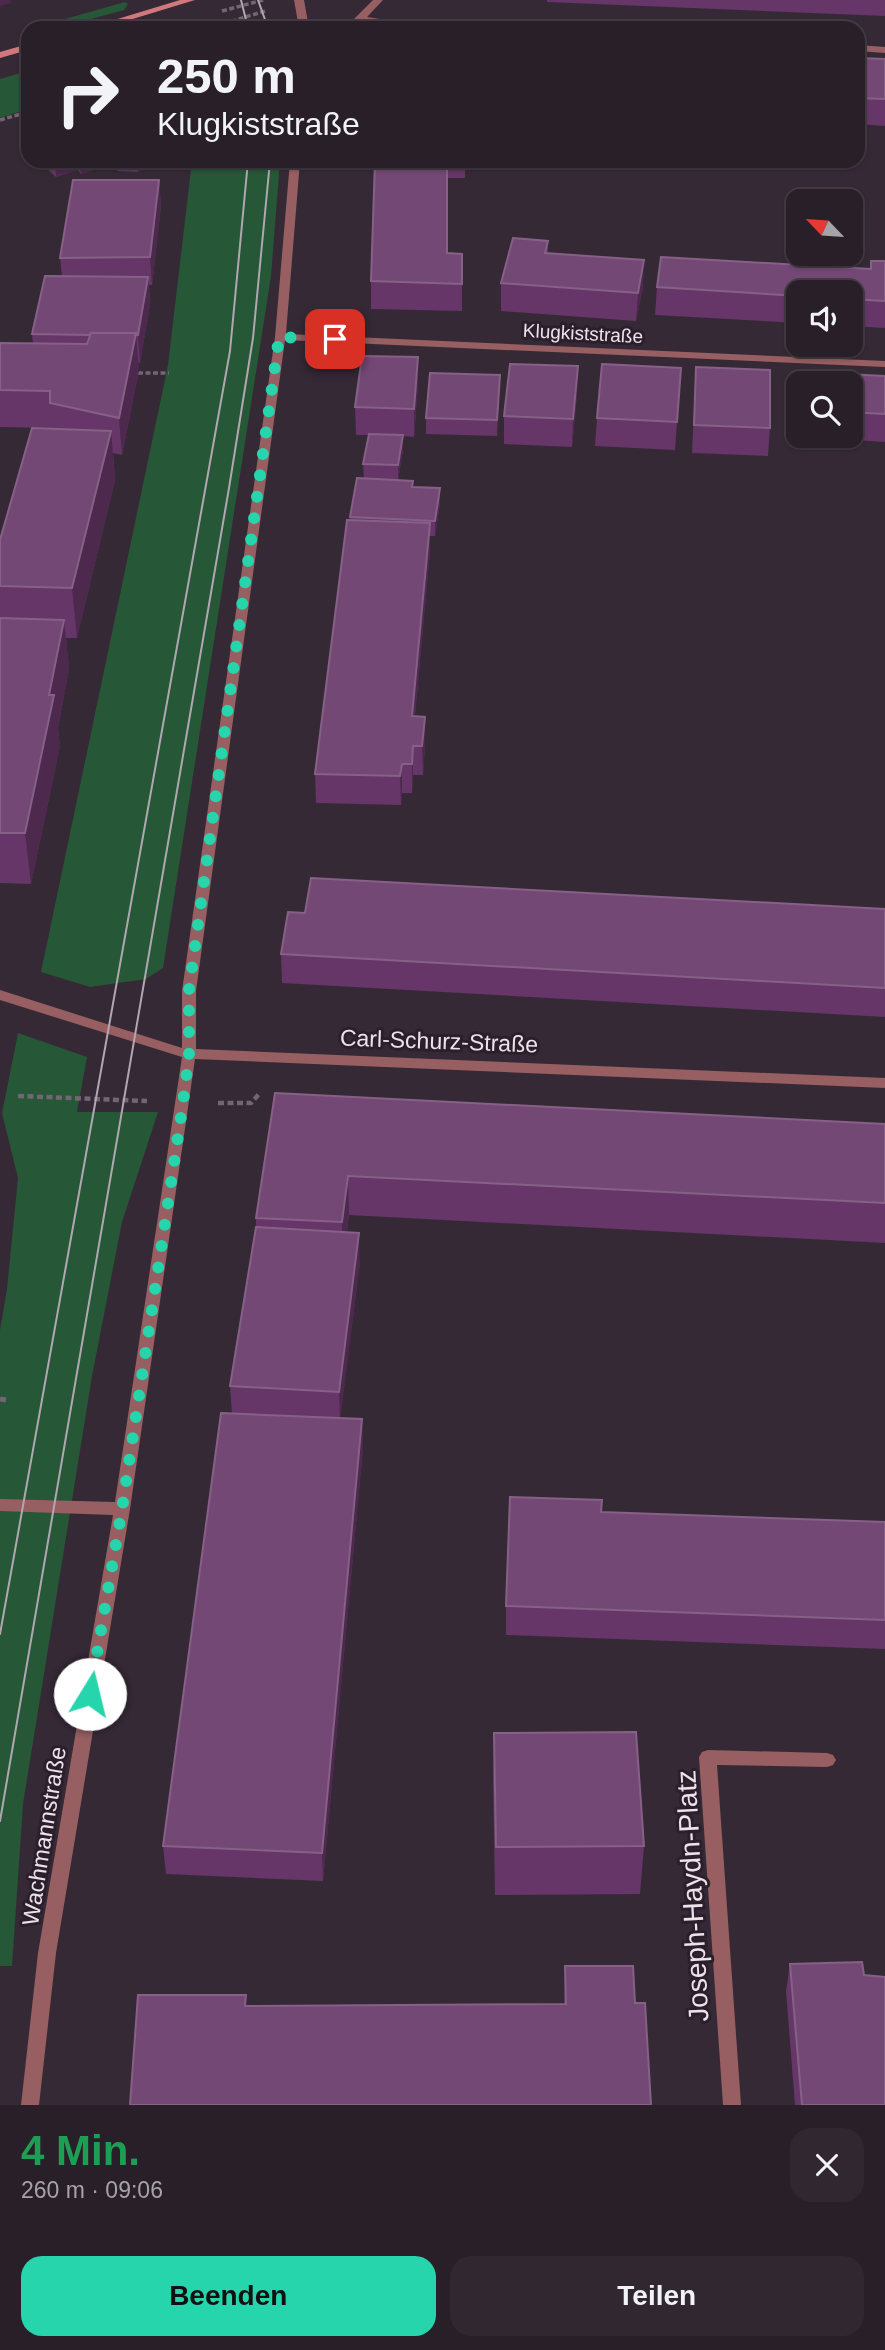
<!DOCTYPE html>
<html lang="de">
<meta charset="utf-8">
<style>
:root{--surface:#281f28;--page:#302730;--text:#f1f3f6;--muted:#a5a2a8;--line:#443d45;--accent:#27d5ad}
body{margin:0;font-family:Helvetica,sans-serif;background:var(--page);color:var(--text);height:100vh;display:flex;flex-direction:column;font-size:26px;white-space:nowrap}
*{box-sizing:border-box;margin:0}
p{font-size:23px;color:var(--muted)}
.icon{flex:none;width:38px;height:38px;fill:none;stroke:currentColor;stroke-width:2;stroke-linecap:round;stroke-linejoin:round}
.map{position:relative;height:2105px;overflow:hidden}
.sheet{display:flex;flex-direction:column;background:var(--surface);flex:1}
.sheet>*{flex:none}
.hud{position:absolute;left:21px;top:21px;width:844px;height:147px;border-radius:21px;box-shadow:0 2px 5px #0004,0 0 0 2px var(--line);background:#281f28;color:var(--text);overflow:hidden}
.needle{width:46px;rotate:295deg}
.buttons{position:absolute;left:786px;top:189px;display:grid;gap:14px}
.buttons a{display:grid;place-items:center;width:77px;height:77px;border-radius:14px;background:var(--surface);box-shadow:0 2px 5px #0004,0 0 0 2px var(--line);font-size:35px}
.pin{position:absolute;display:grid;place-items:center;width:60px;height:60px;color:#fff;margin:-30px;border-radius:14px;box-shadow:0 4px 10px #0006}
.me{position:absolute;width:77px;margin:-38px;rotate:9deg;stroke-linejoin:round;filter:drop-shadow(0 0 5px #0008)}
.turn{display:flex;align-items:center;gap:24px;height:147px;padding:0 21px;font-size:32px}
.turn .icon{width:91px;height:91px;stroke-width:2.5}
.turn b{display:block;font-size:49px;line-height:60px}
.round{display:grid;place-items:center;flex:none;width:74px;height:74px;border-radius:21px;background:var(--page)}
.overview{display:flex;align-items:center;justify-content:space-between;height:119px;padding:0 21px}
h1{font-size:42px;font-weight:700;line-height:52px;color:#1e9e55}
.action{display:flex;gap:14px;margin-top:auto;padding:14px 21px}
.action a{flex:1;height:80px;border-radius:21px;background:var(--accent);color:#111;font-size:28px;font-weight:700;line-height:80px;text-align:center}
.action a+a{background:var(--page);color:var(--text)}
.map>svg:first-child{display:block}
.green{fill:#265737}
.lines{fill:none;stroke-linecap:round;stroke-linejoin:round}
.path-far2{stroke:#726672;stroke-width:3.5;stroke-dasharray:5 2.5;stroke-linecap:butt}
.path-far1{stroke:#726672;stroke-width:4.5;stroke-dasharray:6 3.5;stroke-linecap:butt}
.path{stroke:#726672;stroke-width:5;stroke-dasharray:9 4.5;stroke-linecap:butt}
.minor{fill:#975f61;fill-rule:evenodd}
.secondary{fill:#d1787c;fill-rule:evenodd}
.tram{stroke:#b1a7b0;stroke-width:2}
.wall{fill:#653667}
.shaded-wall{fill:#4c294d}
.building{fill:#734875;stroke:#866087;stroke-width:2}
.route{stroke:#27d5ad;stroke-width:12;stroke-dasharray:0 21.6}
.labels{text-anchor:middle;stroke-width:6;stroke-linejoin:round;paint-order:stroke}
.far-street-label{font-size:19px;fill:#ebe2ea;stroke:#2c1f2c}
.street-label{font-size:23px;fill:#ebe2ea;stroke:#2c1f2c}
.near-street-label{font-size:28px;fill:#ebe2ea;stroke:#2c1f2c}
</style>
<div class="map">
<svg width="885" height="2105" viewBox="0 0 885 2105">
<rect width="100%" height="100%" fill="#362936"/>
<path class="green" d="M 125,2 L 128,4 L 124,10 L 58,28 L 44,25 Z
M 28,71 L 28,109 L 0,118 L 0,79 Z
M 192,161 L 280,161 L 271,276 L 163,968 L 146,979 L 90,987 L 41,972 L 168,365 Z
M 18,1033 L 87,1057 L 77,1112 L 158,1112 L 122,1222 L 92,1376 L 23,1804 L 12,1966 L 0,1966 L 0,1330 L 7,1289 L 18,1178 L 2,1113 Z"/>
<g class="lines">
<path class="path-far2" d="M 222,11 L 263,0
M 210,28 L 265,11
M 0,120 L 28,112
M 138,373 L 169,373"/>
<path class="path-far1" d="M 18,1096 L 147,1101
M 218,1103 L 251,1103 L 260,1093"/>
<path class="path" d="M 0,1399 L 6,1400"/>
<path class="minor" d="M 294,0 L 304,0 L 309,28 L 299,28 Z
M 373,0 L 383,0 L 367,17 L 400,22 L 467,25 L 472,28 L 400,28 L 362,21 L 355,28 L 345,28 Z
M 858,45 L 885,47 L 885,53 L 858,51 Z
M 290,161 L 300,161 L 286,334 L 885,361 L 885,367 L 285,340 L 196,991 L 196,1049 L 885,1078 L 885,1088 L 195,1059 L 130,1509 L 56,1953 L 39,2105 L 21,2105 L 38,1953 L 113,1515 L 0,1511 L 0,1499 L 115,1502 L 182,1057 L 0,1000 L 0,990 L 182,1048 L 182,991 L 275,337 Z
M 708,1750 L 827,1753 L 833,1755 L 836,1760 L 833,1765 L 827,1767 L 717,1765 L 741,2105 L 723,2105 L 699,1757 L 702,1752 Z"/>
<path class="secondary" d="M 180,0 L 195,0 L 103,28 L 88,28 Z
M 28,44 L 28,50 L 0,58 L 0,52 Z"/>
<path class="tram" d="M 241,0 L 248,28
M 258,0 L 268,28
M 0,1634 L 230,351 L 248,161
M 0,1821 L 229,488 L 253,338 L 270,161"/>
</g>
<path class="wall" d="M 547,0 L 885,0 L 885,16 L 547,2 Z
M 858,58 L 885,59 L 885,126 L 858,124 Z
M 38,161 L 154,161 L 153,165 L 138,172 L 118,171 L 109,165 L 81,174 L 78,170 L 56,177 Z
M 375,161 L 465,161 L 465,178 L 447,178 L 447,253 L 462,284 L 462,311 L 371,309 L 371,281 Z
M 159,180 L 161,206 L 152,285 L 149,285 L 150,304 L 140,363 L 138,363 L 139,370 L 122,455 L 113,453 L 115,480 L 77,638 L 66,638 L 69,669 L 58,728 L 60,746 L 31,884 L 0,883 L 0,540 L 52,429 L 52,428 L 0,427 L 0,343 L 33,343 L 32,334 L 62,276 L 60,258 Z
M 548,241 L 548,253 L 643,287 L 636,321 L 501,311 L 501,283 Z
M 871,261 L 885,261 L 885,328 L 850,326 L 850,292 L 798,292 L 798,323 L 655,315 L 657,287 L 870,269 Z
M 696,367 L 770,428 L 768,456 L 692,453 Z
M 681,368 L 675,450 L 595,446 L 597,418 Z
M 826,373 L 885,376 L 885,442 L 821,438 L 822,436 L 850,436 L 850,383 L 825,383 Z
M 500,375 L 497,436 L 426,434 L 426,418 Z
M 418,385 L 414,437 L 403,436 L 403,450 L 398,480 L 413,481 L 413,487 L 440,503 L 435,536 L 430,536 L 430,551 L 415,716 L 425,717 L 425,746 L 423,775 L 413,775 L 412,793 L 402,793 L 401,805 L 316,803 L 315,774 L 350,517 L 364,479 L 363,464 L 369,435 L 356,435 L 355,407 Z
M 577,394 L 572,447 L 504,444 L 504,416 Z
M 885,909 L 885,1017 L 282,983 L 281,954 L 305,913 Z
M 275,1093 L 885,1124 L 885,1243 L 349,1215 L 347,1232 L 360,1262 L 340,1418 L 362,1419 L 363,1448 L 323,1881 L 166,1874 L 163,1846 L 232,1414 L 230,1386 L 256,1227 L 256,1218 Z
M 601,1512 L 885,1522 L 885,1649 L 506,1635 L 506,1606 Z
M 494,1733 L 644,1846 L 640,1894 L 495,1895 L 493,1782 Z
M 790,1964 L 864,1975 L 885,2105 L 795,2105 L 786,1991 Z
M 565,1966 L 635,2003 L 651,2105 L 247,2006 L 564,2004 Z"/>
<path class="shaded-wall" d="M 0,0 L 10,0 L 11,3 L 0,6 Z
M 55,161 L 77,161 L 78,170 L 56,177 Z
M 80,161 L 108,161 L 109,165 L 81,174 Z
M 137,161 L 154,161 L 153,165 L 138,172 Z
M 159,180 L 161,206 L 152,285 L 150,257 Z
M 644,260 L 643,287 L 636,321 L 638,293 Z
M 148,277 L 150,304 L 140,363 L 138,335 Z
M 136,333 L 139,370 L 122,455 L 119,418 Z
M 418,357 L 418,385 L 414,437 L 414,409 Z
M 578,366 L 577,394 L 572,447 L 573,419 Z
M 111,431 L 115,480 L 77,638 L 72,588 Z
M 403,435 L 403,450 L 398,481 L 398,465 Z
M 440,488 L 440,503 L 435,536 L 435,521 Z
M 430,523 L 430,551 L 412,745 L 412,716 Z
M 64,620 L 69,669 L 58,728 L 60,746 L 31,884 L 25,833 L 49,695 Z
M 425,717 L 425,746 L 423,775 L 422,746 Z
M 413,746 L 413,775 L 412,793 L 412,764 Z
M 402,764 L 402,793 L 401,805 L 400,776 Z
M 348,1176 L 349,1215 L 343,1261 L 342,1222 Z
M 359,1233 L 360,1262 L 340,1421 L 339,1392 Z
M 362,1419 L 363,1448 L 323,1881 L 322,1853 Z"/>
<path class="building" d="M 858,58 L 885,59 L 885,99 L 858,98 Z
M 375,161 L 447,161 L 447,253 L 462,254 L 462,284 L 371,281 Z
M 73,180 L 159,180 L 150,257 L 60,258 Z
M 513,238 L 548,241 L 545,253 L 644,260 L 638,293 L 501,283 Z
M 661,257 L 871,269 L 871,261 L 885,261 L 885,301 L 850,299 L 850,292 L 798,292 L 798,296 L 657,287 Z
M 45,276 L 148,277 L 138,335 L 135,335 L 136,333 L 91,333 L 90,335 L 32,334 Z
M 91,333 L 136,333 L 119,418 L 50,403 L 50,391 L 0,390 L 0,343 L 87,344 Z
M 362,356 L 418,357 L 414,409 L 355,407 Z
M 510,364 L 578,366 L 573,419 L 504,416 Z
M 602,364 L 681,368 L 677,422 L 597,418 Z
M 696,367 L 770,370 L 770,428 L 694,425 Z
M 430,373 L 500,375 L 497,420 L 426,418 Z
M 826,373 L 885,376 L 885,414 L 850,412 L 850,383 L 825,383 Z
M 32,428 L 111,431 L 72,588 L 0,586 L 0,540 Z
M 369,434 L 403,435 L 398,465 L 363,464 Z
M 357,478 L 413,481 L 412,487 L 440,488 L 435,521 L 350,517 Z
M 347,520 L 430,523 L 412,716 L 425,717 L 422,746 L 413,746 L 412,764 L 402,764 L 400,776 L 315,774 Z
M 0,618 L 64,620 L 49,695 L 54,695 L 25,833 L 0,833 Z
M 311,878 L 885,909 L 885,988 L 281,954 L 288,912 L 305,913 Z
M 275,1093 L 885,1124 L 885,1203 L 348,1176 L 342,1222 L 256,1218 Z
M 256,1227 L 359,1233 L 339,1392 L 230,1386 Z
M 221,1413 L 362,1419 L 322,1853 L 163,1846 Z
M 510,1497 L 602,1500 L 601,1512 L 885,1522 L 885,1620 L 506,1606 Z
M 636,1732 L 644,1846 L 496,1847 L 494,1733 Z
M 862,1962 L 864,1975 L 885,1977 L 885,2105 L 802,2105 L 790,1964 Z
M 565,1966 L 633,1966 L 635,2003 L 645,2003 L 651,2105 L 130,2105 L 138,1995 L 246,1995 L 245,2006 L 566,2004 Z"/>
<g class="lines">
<path class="route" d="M 90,1694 L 122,1509 L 183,1103 L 189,1054 L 189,990 L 279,337 L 335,339"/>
</g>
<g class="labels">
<g class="far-street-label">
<text transform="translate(583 333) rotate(3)" y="7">Klugkiststraße</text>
</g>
<g class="street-label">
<text transform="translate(439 1041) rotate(2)" y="8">Carl-Schurz-Straße</text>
<text transform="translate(44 1836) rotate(-81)" y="8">Wachmannstraße</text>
</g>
<g class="near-street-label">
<text transform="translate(692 1896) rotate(-93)" y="10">Joseph-Haydn-Platz</text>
</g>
</g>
</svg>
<div class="buttons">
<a><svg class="needle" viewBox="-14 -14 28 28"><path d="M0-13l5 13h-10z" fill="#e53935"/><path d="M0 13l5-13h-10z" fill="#a5a2a8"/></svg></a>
<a><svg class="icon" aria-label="sound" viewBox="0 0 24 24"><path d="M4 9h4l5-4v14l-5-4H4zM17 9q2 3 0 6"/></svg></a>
<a><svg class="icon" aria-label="search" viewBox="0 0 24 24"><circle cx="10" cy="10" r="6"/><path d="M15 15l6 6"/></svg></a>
</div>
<div class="pin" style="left:335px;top:339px;background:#d93025"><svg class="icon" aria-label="arrive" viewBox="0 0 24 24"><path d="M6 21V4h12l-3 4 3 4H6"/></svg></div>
<svg class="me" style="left:90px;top:1694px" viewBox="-20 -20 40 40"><circle r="19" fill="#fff"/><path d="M0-13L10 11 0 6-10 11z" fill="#27d5ad"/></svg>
<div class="hud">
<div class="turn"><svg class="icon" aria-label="right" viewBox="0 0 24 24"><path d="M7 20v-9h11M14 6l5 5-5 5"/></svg><div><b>250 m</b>Klugkiststraße</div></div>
</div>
</div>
<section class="sheet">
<div class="overview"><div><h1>4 Min.</h1><p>260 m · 09:06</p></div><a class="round"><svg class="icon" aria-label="close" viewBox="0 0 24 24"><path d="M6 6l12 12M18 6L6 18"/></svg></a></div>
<div class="action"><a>Beenden</a><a>Teilen</a></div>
</section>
